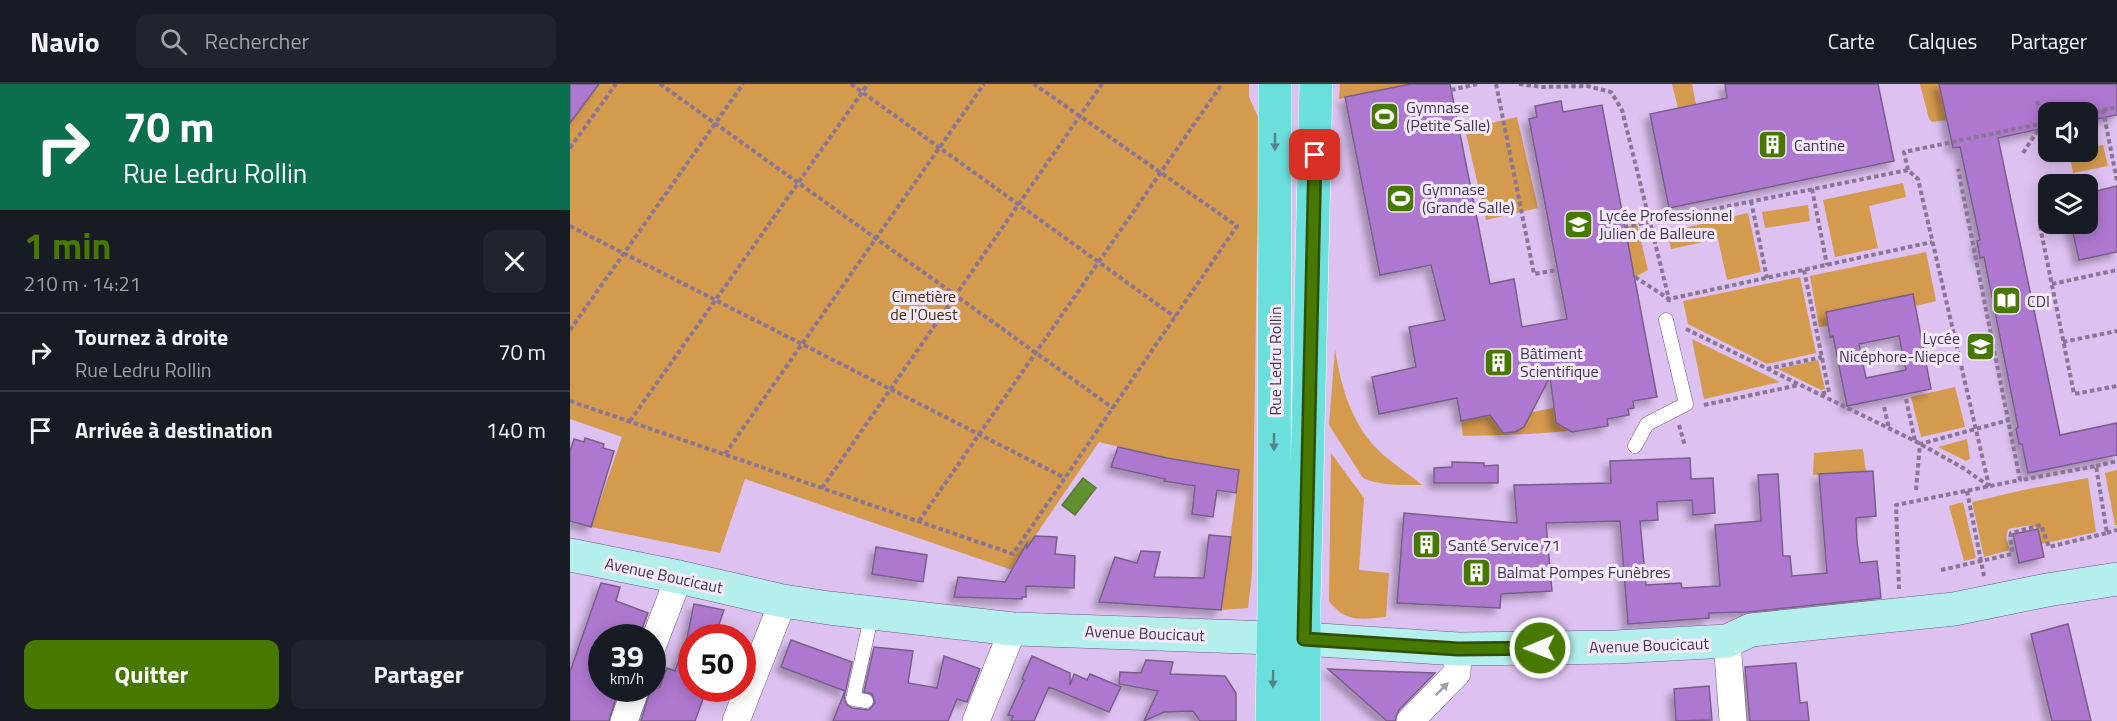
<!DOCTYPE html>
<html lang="fr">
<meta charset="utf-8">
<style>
:root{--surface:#171b24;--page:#20242c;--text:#f1f3f6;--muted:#9ea1a6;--line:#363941;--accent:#477800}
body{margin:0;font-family:"Titillium Web",sans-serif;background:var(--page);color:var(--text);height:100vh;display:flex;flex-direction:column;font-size:22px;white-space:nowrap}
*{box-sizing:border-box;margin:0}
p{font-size:20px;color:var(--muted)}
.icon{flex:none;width:33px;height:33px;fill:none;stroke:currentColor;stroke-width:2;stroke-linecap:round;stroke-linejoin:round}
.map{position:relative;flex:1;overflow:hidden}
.details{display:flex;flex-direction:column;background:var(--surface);width:570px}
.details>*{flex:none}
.guide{background:#0b6e4f;color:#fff;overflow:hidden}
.buttons{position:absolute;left:1468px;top:18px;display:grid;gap:12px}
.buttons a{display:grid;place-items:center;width:60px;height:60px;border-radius:12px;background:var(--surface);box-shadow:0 3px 15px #0003;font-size:30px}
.speed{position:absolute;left:18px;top:540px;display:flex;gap:12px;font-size:30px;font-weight:700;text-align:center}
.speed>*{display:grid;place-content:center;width:78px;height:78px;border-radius:50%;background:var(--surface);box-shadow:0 3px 15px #0003;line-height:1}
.speed small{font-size:15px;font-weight:400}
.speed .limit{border:9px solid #d22;background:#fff;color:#111}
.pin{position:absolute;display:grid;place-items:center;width:51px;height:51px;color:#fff;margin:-26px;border-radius:12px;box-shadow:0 3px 9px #0006}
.me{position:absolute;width:66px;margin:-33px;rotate:269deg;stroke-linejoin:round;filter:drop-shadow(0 0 4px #0008)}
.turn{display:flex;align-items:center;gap:21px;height:126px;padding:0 24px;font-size:27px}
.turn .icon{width:78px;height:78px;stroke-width:2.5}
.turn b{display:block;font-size:42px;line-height:51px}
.round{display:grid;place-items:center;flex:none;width:63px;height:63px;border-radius:12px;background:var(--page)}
.head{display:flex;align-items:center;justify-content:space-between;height:102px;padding:0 24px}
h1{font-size:36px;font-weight:700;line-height:45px;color:var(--accent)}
.button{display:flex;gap:12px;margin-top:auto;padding:12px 24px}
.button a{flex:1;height:69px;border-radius:12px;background:var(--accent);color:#fff;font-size:24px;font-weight:700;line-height:69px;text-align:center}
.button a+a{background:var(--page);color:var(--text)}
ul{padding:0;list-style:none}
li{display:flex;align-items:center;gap:18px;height:78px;padding:0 24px;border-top:2px solid var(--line)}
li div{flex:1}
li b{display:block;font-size:22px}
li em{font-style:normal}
header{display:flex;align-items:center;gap:36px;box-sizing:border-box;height:84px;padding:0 30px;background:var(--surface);border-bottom:2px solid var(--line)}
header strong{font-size:28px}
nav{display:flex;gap:33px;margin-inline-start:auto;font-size:21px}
.search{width:420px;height:54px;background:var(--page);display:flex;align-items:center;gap:15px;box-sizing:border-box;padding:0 21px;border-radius:12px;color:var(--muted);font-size:22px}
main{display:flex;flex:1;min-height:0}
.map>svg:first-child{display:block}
.green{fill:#d49a4e}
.water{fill:#61912e;stroke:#587637;stroke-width:1.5}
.building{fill:#af78d0;stroke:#785f89;stroke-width:1.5;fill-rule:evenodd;filter:url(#shadow)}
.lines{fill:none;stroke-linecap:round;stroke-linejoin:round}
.service-casing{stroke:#735a83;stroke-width:15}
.minor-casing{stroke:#735a83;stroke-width:28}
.secondary-casing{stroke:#735a83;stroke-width:34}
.primary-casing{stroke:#fff;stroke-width:34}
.path{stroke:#897696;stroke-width:4;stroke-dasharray:4.5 3;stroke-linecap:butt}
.service{stroke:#fff;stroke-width:14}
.minor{stroke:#fff;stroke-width:27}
.secondary{stroke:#b5efed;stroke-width:33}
.primary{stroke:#6bdfdc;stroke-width:33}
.oneway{fill:#55838c}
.oneway2{fill:#a19ca5}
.route-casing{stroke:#2e4e00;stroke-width:15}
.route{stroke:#477800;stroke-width:10}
.labels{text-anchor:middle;stroke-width:6;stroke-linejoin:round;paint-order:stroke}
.poi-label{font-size:16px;fill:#43384b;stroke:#f4e9fc;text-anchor:start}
.park-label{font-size:16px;fill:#482c01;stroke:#f4e9fc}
.street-label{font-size:16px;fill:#43384b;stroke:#f4e9fc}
</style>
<header>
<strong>Navio</strong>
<div class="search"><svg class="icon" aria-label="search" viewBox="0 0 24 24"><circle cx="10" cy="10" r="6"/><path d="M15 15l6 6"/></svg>Rechercher</div>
<nav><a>Carte</a><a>Calques</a><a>Partager</a></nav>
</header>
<main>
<section class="details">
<div class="guide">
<div class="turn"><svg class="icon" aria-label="right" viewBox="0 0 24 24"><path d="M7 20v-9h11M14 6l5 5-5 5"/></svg><div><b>70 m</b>Rue Ledru Rollin</div></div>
</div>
<div class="head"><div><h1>1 min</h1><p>210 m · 14:21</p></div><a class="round"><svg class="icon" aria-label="close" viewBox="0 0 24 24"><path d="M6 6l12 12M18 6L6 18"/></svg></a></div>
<ul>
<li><svg class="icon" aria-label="right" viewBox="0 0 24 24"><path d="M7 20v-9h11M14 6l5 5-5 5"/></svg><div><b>Tournez à droite</b><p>Rue Ledru Rollin</p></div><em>70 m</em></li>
<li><svg class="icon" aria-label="arrive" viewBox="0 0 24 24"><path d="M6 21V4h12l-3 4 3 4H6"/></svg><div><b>Arrivée à destination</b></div><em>140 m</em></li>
</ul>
<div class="button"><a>Quitter</a><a>Partager</a></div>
</section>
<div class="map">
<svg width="1547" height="637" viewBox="0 0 1547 637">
<defs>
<filter id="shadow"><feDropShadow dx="-5.5" dy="5.5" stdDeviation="3" flood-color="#0004"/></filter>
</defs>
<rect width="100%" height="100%" fill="#ddc1f0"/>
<path class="green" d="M 29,0 L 679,0 L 679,13 L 693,44 L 687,167 L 682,489 L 678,524 L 651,526 L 669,387 L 601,375 L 529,358 L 442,486 L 175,395 L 150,469 L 21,443 L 52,353 L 0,335 L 0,39 Z
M 770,0 L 841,0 L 769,15 Z
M 1102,0 L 1122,0 L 1126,20 L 1108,24 Z
M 1350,0 L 1369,0 L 1377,36 L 1362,38 L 1359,35 Z
M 947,33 L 968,124 L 916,136 L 895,45 Z
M 1533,61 L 1538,82 L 1503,89 L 1499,68 L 1518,68 L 1518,64 Z
M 1333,99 L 1336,113 L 1299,122 L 1308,164 L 1265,173 L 1253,116 Z
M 1238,121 L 1240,137 L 1195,144 L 1192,128 Z
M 1178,129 L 1191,188 L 1157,196 L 1148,155 L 1101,165 L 1097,148 Z
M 1067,140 L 1078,186 L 1065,193 L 1054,143 Z
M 1356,168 L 1366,217 L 1346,222 L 1343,210 L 1256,228 L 1258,242 L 1249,243 L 1240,192 Z
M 1230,193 L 1246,269 L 1197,280 L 1118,240 L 1113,217 Z
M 1122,255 L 1210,298 L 1134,315 Z
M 765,265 C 770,296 777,325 796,352 C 809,371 834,386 852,401 C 833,401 810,402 793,394 L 759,341 Z
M 1248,276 L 1255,305 L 1251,306 L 1208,285 Z
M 1385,303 L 1395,343 L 1351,353 L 1341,313 Z
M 998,321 L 1032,343 C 985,350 939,351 893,352 L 891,337 L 921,331 L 931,347 L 945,348 L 954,343 L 958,329 Z
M 1397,355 L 1400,375 L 1396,377 L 1368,363 Z
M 1293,365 L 1296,388 L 1243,391 L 1244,369 Z
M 761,369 L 794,414 L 789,486 L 819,489 L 816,533 C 792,535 775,539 759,517 Z
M 1547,386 L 1547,441 L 1545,441 L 1535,389 Z
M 1518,394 L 1526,448 L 1471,460 L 1468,445 L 1461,441 L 1438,445 L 1436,454 L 1440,466 L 1414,473 L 1402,418 L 1458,405 Z
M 1393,418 L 1406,474 L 1394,477 L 1379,422 Z"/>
<path class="water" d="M 513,394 L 526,404 L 505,431 L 492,421 Z"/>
<path class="building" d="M 0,0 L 29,0 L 0,39 Z
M 841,0 L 880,0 L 920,200 L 944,195 L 952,243 L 997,235 L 959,35 L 967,33 L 965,22 L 991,17 L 993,28 L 1032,21 L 1087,313 L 1063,317 L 1064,324 L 1058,325 L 1059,331 L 1037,335 L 1038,342 L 1002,348 L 986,339 L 980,293 L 954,343 L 945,348 L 933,349 L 920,331 L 891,337 L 887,314 L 809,330 L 802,293 L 846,283 L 839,243 L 875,236 L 861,181 L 810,191 L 775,13 Z
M 1155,0 L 1308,0 L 1324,77 L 1099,124 L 1080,30 L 1157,14 Z
M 1369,0 L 1547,0 L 1547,31 L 1527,35 L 1527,33 L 1518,35 L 1518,28 L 1479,28 L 1479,43 L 1428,54 L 1490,351 L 1547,339 L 1547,371 L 1458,389 L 1452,360 L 1449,360 L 1446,345 L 1448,343 L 1414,173 L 1410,174 L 1407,157 L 1410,156 L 1390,63 L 1383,64 Z
M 1547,102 L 1547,168 L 1509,176 L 1501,140 L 1518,140 L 1518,109 Z
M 1343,210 L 1361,305 L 1277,322 L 1263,252 L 1260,253 L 1256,228 ZM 1329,252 L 1336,286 L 1296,294 L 1289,260 Z
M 15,354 L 34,360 L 33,364 L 44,367 L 21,443 L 0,437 L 0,367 L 4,355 L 14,358 Z
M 548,363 L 597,374 L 669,386 L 666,409 L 647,406 L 643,433 L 622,430 L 625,402 L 594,397 L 595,395 L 541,383 Z
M 1120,374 L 1121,395 L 1143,394 L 1145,429 L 1123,431 L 1122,416 L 1087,418 L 1088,436 L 1070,437 L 1076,501 L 1111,499 L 1112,504 L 1150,502 L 1145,441 L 1191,437 L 1188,391 L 1208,390 L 1213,472 L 1220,472 L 1222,492 L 1257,489 L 1249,390 L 1303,387 L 1306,432 L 1286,434 L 1287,458 L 1290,479 L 1307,477 L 1311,514 L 1178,528 L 1139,529 L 1139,534 L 1058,540 L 1050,437 L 976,439 L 982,507 L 931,510 L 930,524 L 827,519 L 834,429 L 947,439 L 944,401 L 1041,399 L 1040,377 Z
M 882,378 L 914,379 L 914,382 L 928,381 L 928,399 L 864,399 L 864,384 L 882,383 Z
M 1468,445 L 1474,473 L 1449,479 L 1443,450 Z
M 639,451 L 661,453 L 651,526 L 529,518 L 545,473 L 567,479 L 571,467 L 590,468 L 584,493 L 634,494 Z
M 465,452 L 487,453 L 485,470 L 505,472 L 504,504 L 456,502 L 456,513 L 452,513 L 452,515 L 384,513 L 388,493 L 435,498 L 457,459 L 457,464 Z
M 306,463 L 357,471 L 353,498 L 302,490 Z
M 31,499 L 50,503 L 46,517 L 78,529 L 70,550 L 53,543 L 49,554 L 32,554 L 32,604 L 49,604 L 39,637 L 0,637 L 0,588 Z
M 124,520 L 154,526 L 144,554 L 122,554 L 122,604 L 137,604 L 125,637 L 71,637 L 81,604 L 89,604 L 97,584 L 105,587 L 117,554 Z
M 1498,540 L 1521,637 L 1482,637 L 1461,550 Z
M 221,556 L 282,578 L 274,614 L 277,621 L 282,624 L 299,626 L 305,619 L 302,610 L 294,608 L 304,563 L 343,567 L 338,599 L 367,604 L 374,572 L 410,585 L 397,618 L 387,615 L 378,637 L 263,637 L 275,607 L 211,583 Z
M 462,572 L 500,589 L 500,601 L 504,590 L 517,596 L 520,590 L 551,603 L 539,628 L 479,603 L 464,637 L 441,637 L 443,632 L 438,631 L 454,596 L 452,595 Z
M 576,576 L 603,578 L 600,590 L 655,592 L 666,609 L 666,637 L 630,637 L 623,627 L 594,628 L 574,637 L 588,607 L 549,600 L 550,588 L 571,589 Z
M 1226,579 L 1230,619 L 1237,618 L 1239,637 L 1180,637 L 1175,583 Z
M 758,585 L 804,587 L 865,589 L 829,626 L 825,637 L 817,637 Z
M 1139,602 L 1142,636 L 1106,637 L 1104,605 Z"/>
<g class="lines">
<defs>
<path id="service" d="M 1065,362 L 1077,340 L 1116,320 L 1096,236
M 296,617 L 283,615 L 302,529"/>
<path id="minor" d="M 1157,557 L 1163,637
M 82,563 L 109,493
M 54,637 L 66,604
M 166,637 L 213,517
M 406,637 L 443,545
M 840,637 L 887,589 L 888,565"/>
<path id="secondary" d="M 0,471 L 109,493 L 213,517 L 259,524 L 443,545 L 734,555 L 888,565 L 1046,563 L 1157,557 L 1181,546 L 1384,525 L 1477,506 L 1547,495"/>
<path id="primary" d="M 702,637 L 704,519 L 705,0
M 734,637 L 734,520 L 746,0"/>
</defs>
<use href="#service" class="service-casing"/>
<use href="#minor" class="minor-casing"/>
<use href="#secondary" class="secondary-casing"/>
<use href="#primary" class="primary-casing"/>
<path class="path" d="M 90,0 L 543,324
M 281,0 L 605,233
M 926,0 L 964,190 L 988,186
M 949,0 L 973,3 L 1017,2 L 1041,8 L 1052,26 L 1099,215 L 1098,221
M 881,6 L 907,0
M 1467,17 L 1472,40
M 1533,26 L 1547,23
M 1518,29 L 1533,26 L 1547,97
M 0,64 L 46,0
M 1453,69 L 1472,40
M 1338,86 L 1334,68 L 1479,38
M 1242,105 L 1257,181
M 1181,117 L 1197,194
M 0,142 L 495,394
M 1470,142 L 1504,310 L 1547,302
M 1054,143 L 1338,86 L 1348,95 L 1419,402
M 1234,186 L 1259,308 L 1249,310
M 1065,193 L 1099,215 L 1362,158
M 1482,200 L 1547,186
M 1116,245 L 1345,357 L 1393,384 L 1419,402
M 0,246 L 173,0
M 1493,258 L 1547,247
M 1197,285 L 1252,273
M 1336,315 L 1345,357
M 0,317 L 443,470 L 667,142 L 464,0
M 1134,321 L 1229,301
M 1314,323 L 1319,344
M 60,337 L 298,0
M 1109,341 L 1115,362
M 155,370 L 414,0
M 1526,382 L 1547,377
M 252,404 L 532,0
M 1346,406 L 1350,360 L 1439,336
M 1397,407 L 1414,492
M 349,437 L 652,0
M 1537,449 L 1547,446
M 1371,486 L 1442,470 C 1443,462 1439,456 1441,449 L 1471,441 L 1479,463 L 1537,449 L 1526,382 L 1451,396
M 1329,505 L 1326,421 L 1450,396 L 1388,85"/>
<use href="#service" class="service"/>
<use href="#minor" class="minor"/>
<use href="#secondary" class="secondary"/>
<use href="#primary" class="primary"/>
</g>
<defs><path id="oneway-solid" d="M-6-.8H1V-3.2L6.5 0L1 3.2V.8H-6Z" transform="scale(1.5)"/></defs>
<g class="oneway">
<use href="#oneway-solid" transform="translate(705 58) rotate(90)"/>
<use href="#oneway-solid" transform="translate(704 358) rotate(90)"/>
<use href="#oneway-solid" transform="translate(703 595) rotate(91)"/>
</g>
<use class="oneway2" href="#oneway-solid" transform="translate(872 605) rotate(-45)"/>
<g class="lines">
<defs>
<path id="route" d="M 745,71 L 734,555 L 888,565 L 970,564"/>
</defs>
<use href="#route" class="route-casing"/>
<use href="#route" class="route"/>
</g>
<defs>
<symbol id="stadium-square" viewBox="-11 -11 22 22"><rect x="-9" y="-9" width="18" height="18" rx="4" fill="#477800" stroke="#f4e9fc"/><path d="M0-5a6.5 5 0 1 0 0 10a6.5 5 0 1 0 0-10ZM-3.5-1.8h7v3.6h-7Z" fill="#fff"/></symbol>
<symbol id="building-square" viewBox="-11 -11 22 22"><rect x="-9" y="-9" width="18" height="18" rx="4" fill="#477800" stroke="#f4e9fc"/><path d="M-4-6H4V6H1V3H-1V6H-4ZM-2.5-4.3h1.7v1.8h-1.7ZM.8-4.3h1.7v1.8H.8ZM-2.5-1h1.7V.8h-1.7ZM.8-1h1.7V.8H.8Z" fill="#fff"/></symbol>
<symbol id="school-square" viewBox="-11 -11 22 22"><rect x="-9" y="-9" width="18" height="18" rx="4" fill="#477800" stroke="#f4e9fc"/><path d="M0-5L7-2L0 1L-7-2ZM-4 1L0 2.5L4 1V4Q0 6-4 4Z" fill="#fff"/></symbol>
<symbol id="library-square" viewBox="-11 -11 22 22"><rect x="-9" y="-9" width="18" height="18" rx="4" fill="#477800" stroke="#f4e9fc"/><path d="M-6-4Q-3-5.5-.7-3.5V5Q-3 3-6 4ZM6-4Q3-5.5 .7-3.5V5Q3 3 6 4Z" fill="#fff"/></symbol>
</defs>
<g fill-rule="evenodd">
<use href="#stadium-square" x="798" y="16" width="33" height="33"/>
<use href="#building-square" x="1186" y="44" width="33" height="33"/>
<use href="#stadium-square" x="814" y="98" width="33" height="33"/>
<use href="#school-square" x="992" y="124" width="33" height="33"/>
<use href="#library-square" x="1420" y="200" width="33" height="33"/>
<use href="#school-square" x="1394" y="246" width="33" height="33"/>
<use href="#building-square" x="912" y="262" width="33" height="33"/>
<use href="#building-square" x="840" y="444" width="33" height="33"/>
<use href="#building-square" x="890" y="472" width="33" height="33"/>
</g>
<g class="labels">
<g class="poi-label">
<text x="836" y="29">Gymnase<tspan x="836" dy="18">(Petite Salle)</tspan></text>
<text x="1224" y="67">Cantine</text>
<text x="852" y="111">Gymnase<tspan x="852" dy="18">(Grande Salle)</tspan></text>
<text x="1029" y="137">Lycée Professionnel<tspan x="1029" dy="18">Julien de Balleure</tspan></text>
<text x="1457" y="223">CDI</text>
<text x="1390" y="260" text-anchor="end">Lycée<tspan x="1390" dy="18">Nicéphore-Niepce</tspan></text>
<text x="950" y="275">Bâtiment<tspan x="950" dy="18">Scientifique</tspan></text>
<text x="878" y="467">Santé Service 71</text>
<text x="927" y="494">Balmat Pompes Funèbres</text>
</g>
<g class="park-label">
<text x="354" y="218">Cimetière<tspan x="354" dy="18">de l'Ouest</tspan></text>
</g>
<g class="street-label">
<text transform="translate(705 277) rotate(-90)" y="6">Rue Ledru Rollin</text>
<text transform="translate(94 491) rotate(12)" y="6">Avenue Boucicaut</text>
<text transform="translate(575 549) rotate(2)" y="6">Avenue Boucicaut</text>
<text transform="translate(1079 561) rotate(-2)" y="6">Avenue Boucicaut</text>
</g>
</g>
</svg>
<div class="buttons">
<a><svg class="icon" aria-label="sound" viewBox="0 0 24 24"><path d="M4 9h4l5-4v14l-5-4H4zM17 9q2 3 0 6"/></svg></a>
<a><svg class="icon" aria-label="layers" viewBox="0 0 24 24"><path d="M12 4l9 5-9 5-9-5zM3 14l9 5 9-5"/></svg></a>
</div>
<div class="speed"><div>39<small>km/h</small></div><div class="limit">50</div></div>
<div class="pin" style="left:745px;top:71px;background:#d93025"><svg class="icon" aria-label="arrive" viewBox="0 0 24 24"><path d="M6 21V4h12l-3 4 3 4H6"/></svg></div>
<svg class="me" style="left:970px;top:564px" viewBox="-20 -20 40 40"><circle r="17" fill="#477800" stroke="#fff" stroke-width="3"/><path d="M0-11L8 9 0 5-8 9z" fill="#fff"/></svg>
</div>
</main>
